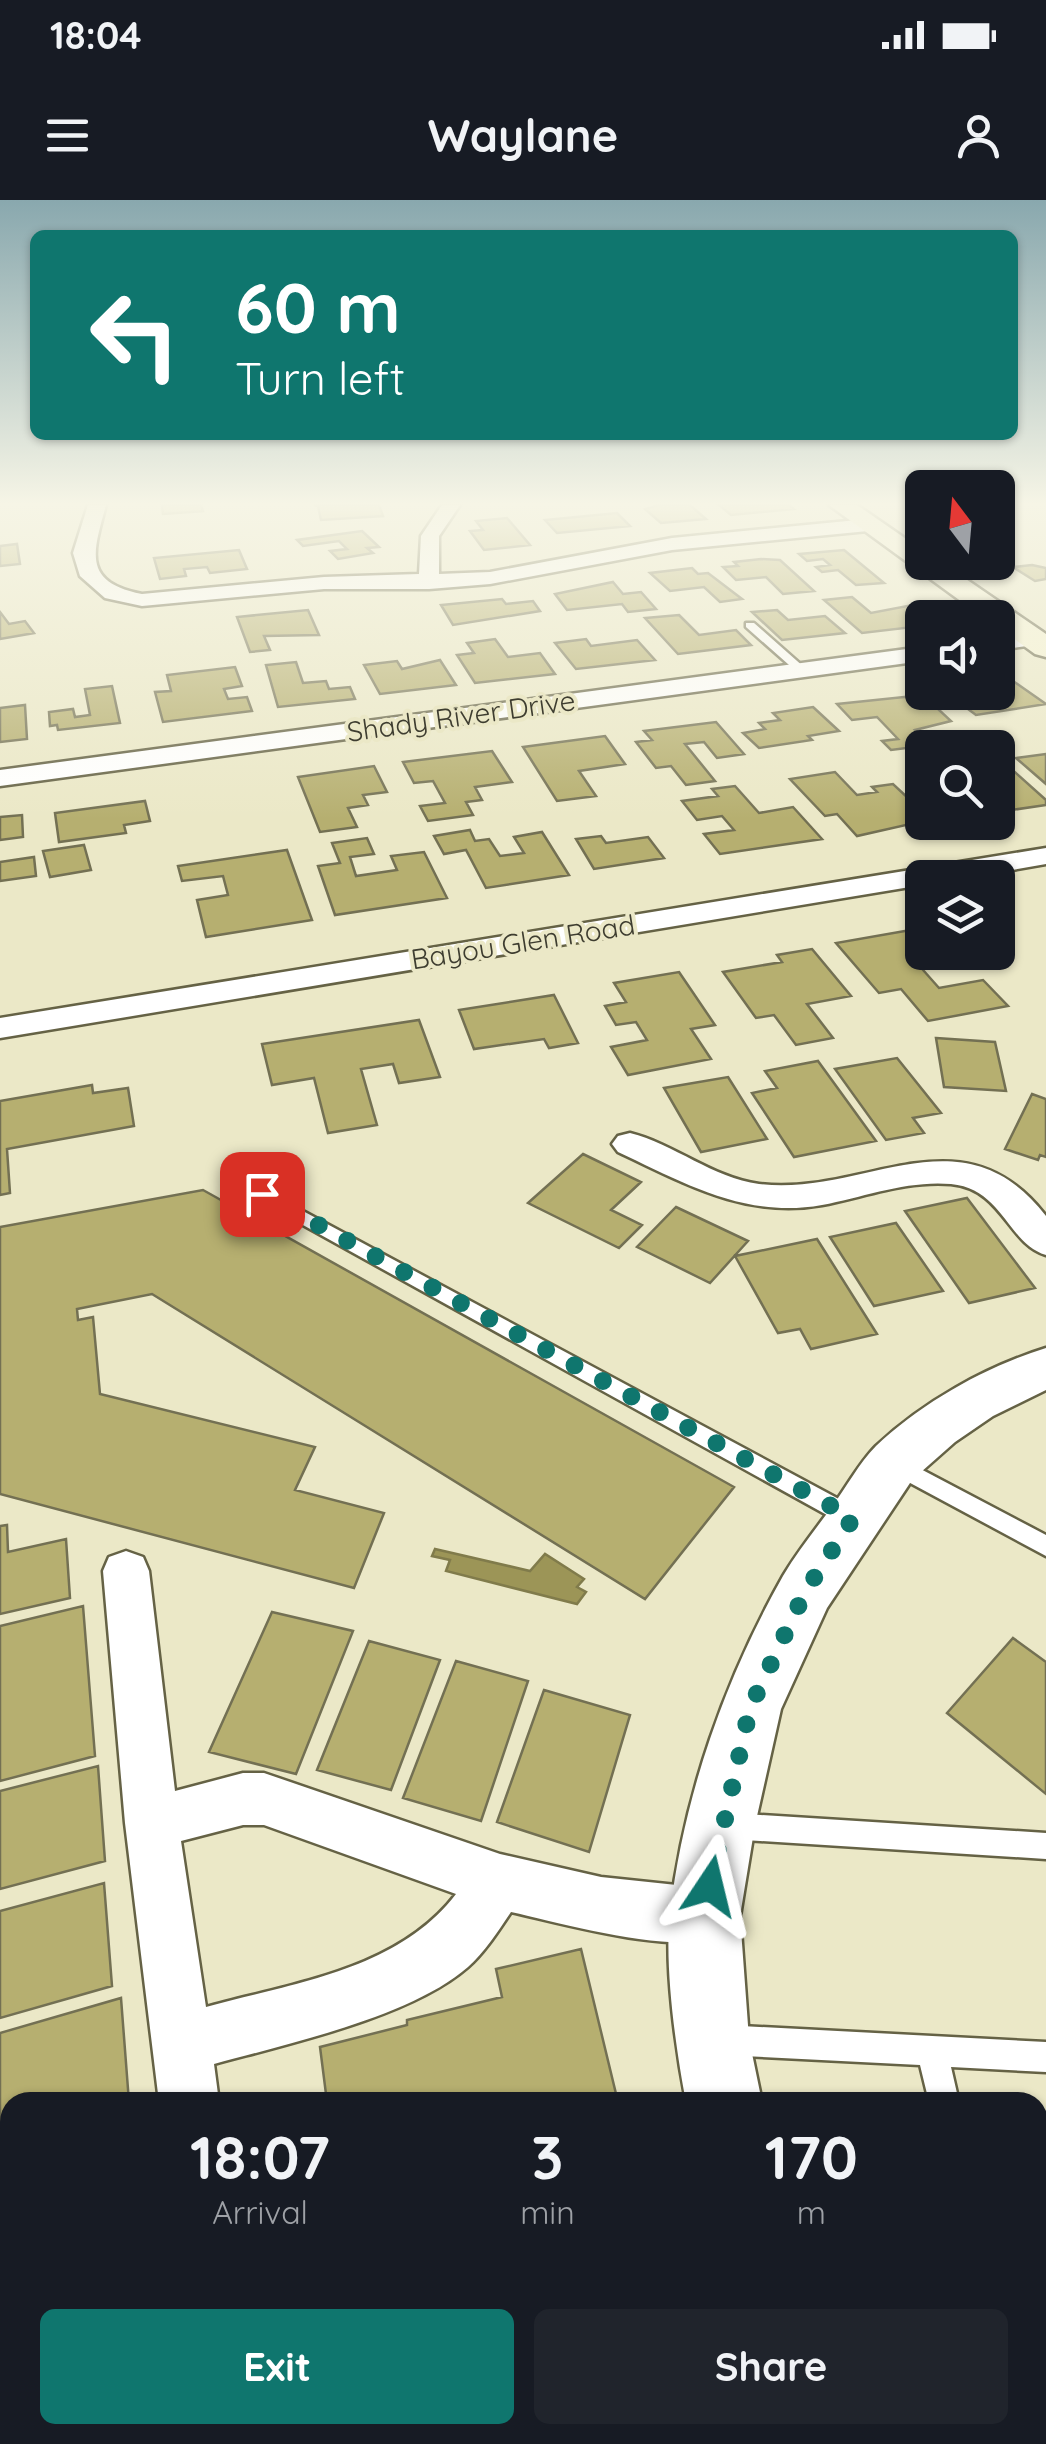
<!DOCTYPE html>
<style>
:root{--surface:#171b24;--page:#20242c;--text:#f1f3f6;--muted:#9ea1a6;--accent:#0f766e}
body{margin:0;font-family:Quicksand,sans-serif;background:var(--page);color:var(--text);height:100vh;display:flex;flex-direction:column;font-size:38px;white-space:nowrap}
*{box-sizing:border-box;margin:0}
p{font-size:32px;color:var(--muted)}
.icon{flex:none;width:55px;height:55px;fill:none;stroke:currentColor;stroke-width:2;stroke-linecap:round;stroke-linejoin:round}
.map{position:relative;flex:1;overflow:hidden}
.sheet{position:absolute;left:0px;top:1892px;width:1048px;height:352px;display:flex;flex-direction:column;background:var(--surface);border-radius:30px 30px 0 0;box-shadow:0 2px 8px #0004}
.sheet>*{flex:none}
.top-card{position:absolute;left:30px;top:30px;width:988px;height:210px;border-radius:15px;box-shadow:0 2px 8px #0004;background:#0f766e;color:#fff;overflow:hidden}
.needle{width:65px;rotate:344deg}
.tools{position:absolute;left:905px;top:270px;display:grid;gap:20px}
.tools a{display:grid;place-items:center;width:110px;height:110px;border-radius:15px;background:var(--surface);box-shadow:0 2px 8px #0004;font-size:50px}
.pin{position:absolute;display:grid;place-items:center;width:85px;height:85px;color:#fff;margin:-42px;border-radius:20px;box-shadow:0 5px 15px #0006}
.me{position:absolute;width:110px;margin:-55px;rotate:10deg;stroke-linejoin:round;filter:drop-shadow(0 0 8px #0008)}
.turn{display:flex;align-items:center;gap:35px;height:210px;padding:0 40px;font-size:45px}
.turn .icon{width:130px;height:130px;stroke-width:2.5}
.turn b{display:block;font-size:70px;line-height:85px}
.eta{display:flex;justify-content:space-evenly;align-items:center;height:170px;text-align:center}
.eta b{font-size:60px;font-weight:800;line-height:70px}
.button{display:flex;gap:20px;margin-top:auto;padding:20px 40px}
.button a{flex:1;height:115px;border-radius:15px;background:var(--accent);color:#fff;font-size:40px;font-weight:800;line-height:115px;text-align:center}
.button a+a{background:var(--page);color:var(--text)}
.status{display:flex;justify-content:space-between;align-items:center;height:70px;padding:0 50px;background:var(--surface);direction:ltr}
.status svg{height:28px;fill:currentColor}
header{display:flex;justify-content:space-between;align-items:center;height:130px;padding:0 40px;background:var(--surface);font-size:45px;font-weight:800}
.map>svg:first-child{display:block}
.water{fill:#9c9557;stroke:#807b4b;stroke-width:2.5}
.building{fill:#b6af70;stroke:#737053;stroke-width:2.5}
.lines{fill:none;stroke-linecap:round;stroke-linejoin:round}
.service-casing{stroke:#656245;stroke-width:5}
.minor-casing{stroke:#656245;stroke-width:5}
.tertiary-casing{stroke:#656245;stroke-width:5}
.secondary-casing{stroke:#656245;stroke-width:5}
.service{fill:#fff;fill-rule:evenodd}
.minor{fill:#fff;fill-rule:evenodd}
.tertiary{fill:#fff;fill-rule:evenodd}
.secondary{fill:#f5f2d1;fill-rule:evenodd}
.route{stroke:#0f766e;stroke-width:18;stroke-dasharray:0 32.4}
.labels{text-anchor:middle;stroke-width:8;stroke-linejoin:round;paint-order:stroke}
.far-street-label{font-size:28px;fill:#3e3d30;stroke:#ebe8c7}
</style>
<div class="status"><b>18:04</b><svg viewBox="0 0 49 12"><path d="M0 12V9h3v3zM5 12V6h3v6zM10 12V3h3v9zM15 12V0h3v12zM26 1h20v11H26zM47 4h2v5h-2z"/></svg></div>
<header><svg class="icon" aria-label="menu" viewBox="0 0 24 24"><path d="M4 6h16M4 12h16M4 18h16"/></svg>Waylane<svg class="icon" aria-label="person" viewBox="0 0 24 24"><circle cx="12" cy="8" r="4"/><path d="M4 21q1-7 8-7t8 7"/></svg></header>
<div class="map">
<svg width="1046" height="2244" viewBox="0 0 1046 2244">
<rect width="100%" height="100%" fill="#ebe8c7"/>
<path class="water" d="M 435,1349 L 530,1371 L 545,1354 L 584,1379 L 577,1387 L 586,1392 L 577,1404 L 446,1371 L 450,1360 L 432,1356 Z"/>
<path class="building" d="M 162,305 L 201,305 L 203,311 L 163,314 Z
M 314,305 L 379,305 L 383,316 L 321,320 L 318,306 Z
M 660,305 L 690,305 L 706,319 L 661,323 L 645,309 Z
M 719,305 L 789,305 L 794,309 L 731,315 Z
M 617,313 L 630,326 L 557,333 L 545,320 Z
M 507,318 L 530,345 L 484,350 L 470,331 L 483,330 L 476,321 Z
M 362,331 L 379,347 L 367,348 L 373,353 L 338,359 L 330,351 L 347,349 L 339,341 L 303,346 L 297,340 Z
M 17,344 L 20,364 L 0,366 L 0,346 Z
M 239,350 L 247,369 L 210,373 L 207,367 L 184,369 L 186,376 L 160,379 L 154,358 Z
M 844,350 L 884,383 L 856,385 L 838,370 L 822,372 L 816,367 L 830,365 L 823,359 L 807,361 L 799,354 Z
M 761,359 L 780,360 L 814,391 L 783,394 L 766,377 L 736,380 L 723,367 L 738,366 L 734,362 Z
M 1032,365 L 1046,368 L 1046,379 L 1035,381 L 1013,367 Z
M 692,368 L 698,374 L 708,373 L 742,399 L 720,402 L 704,387 L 670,391 L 650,373 Z
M 613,382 L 623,394 L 641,392 L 656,409 L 628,412 L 622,404 L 567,410 L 555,394 Z
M 852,397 L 871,413 L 923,403 L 941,418 L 922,418 L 922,426 L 862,433 L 824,400 Z
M 502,399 L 506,404 L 533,401 L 540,411 L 453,425 L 441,405 Z
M 308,410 L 319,435 L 264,436 L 270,450 L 250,452 L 237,417 Z
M 777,410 L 788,420 L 825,416 L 845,433 L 782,440 L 752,412 Z
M 0,412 L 9,424 L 25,421 L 34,433 L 0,439 Z
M 679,415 L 699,435 L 736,430 L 751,445 L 678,454 L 645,418 Z
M 495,439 L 508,457 L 540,453 L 555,474 L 475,483 L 457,455 L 474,453 L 467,443 Z
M 586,439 L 591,446 L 637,440 L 655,460 L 576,469 L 555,443 Z
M 440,460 L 456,485 L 380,494 L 364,465 L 397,461 L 402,469 Z
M 296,462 L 303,483 L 326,481 L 329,489 L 350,487 L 355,499 L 278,507 L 266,465 Z
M 235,467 L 242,486 L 224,489 L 228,499 L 247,497 L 252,511 L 163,522 L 155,492 L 171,491 L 167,475 Z
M 1013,481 L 1046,504 L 976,515 L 945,492 L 998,492 L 998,484 Z
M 112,486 L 120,523 L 58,530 L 57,525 L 50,526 L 49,512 L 73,509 L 75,517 L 90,515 L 85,489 Z
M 923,495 L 951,521 L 915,530 L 930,545 L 891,550 L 882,541 L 898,539 L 877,517 L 852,520 L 837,504 Z
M 25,505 L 27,539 L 0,542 L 0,508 Z
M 813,507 L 839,531 L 808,536 L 812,540 L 759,548 L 743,533 L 765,529 L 759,523 L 780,520 L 773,513 Z
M 716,522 L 744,554 L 717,558 L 704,542 L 685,544 L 715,581 L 686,585 L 671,566 L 656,568 L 636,542 L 652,540 L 644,531 Z
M 605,536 L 625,564 L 579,571 L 596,596 L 557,601 L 523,547 Z
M 492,551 L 512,582 L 475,587 L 482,600 L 466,602 L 473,615 L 428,621 L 420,606 L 445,603 L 433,581 L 414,583 L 403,562 Z
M 1046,554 L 1046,584 L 1016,558 Z
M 998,557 L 1046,600 L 1046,605 L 998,612 Z
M 374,566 L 387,592 L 363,595 L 368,605 L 348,608 L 357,627 L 320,632 L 298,577 Z
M 835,572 L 857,595 L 877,592 L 872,587 L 893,584 L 922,611 L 922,622 L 936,624 L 914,628 L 910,624 L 857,636 L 837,614 L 825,616 L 790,579 Z
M 735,586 L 759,613 L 793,607 L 822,639 L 720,654 L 704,634 L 734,630 L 722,616 L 697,620 L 682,601 L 718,596 L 712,589 Z
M 145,601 L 150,621 L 124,625 L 126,633 L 59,642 L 55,613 Z
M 22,615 L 23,637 L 0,640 L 0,617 Z
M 470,630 L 475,641 L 489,639 L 500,656 L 524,653 L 514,637 L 542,632 L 569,675 L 486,688 L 466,650 L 444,654 L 434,636 Z
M 601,636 L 606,643 L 648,637 L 664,658 L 594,669 L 576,639 Z
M 367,638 L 374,654 L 350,657 L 356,676 L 397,670 L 391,656 L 424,652 L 447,698 L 335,715 L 318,666 L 340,663 L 332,643 Z
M 84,645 L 91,670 L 50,677 L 43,651 Z
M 287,650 L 312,720 L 206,737 L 197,700 L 228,695 L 223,676 L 182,681 L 178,666 Z
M 34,657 L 36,676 L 0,681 L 0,662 Z
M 922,728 L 922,751 L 908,753 L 939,788 L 983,780 L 1008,806 L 928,821 L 901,789 L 879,793 L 836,743 Z
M 812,749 L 851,796 L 807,804 L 833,838 L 796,845 L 774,815 L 756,818 L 723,772 L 782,762 L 777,755 Z
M 679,772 L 715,825 L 691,829 L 711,859 L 628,875 L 611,847 L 647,840 L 636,822 L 616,825 L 605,806 L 626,802 L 614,783 Z
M 554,795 L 578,843 L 549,848 L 544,839 L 474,849 L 459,810 Z
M 419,820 L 440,877 L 399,883 L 393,864 L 361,869 L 377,925 L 328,933 L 314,878 L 272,885 L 262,844 Z
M 936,838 L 995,842 L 1006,891 L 944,887 Z
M 897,858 L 941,913 L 913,918 L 924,933 L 886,940 L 835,869 Z
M 818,861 L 876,941 L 794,957 L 752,893 L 777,888 L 765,871 Z
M 728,877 L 767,939 L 701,952 L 664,888 Z
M 92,885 L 93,893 L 128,888 L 134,926 L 7,949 L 10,993 L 0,995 L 0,901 Z
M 1032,894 L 1046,899 L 1046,957 L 1040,955 L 1038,960 L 1005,949 Z
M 583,954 L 641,982 L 611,1010 L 642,1025 L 619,1048 L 528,1003 Z
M 203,990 L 734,1287 L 645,1399 L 152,1094 L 77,1109 L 78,1120 L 93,1117 L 100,1194 L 315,1247 L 295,1290 L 384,1313 L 354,1388 L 0,1294 L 0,1027 Z
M 967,998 L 1035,1088 L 969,1103 L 905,1011 Z
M 676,1007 L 748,1041 L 710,1083 L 637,1047 Z
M 896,1023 L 943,1091 L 874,1106 L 830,1037 Z
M 817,1039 L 877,1134 L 811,1149 L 800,1129 L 778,1133 L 735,1056 Z
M 7,1325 L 8,1352 L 66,1339 L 70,1398 L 0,1414 L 0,1326 Z
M 83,1406 L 95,1556 L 0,1581 L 0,1426 Z
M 272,1412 L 353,1431 L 296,1574 L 209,1552 Z
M 1013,1438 L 1046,1462 L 1046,1594 L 947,1513 Z
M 369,1441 L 440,1460 L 391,1590 L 317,1570 Z
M 456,1461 L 528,1481 L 481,1621 L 403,1598 Z
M 544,1490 L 630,1515 L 589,1652 L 497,1622 Z
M 98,1566 L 105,1661 L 0,1689 L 0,1591 Z
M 104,1683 L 112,1786 L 0,1818 L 0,1711 Z
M 581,1749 L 618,1902 L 327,1902 L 320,1847 L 407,1825 L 407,1820 L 502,1797 L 496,1769 Z
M 121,1798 L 129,1902 L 10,1902 L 10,1938 L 0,1941 L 0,1833 Z
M 10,1946 L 10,2205 L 0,2208 L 0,1949 Z
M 448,2235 L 683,2235 L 686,2244 L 424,2244 Z"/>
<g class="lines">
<defs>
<path id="service" d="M 746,423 L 754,423 L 805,468 L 805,472 L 797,472 L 746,427 Z
M 262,989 L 861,1311 L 864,1318 L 861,1325 L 853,1327 L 845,1325 L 256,999 L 253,995 Z
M 894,1255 L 1046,1335 L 1046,1356 L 886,1270 L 883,1264 L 886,1258 Z
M 729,1613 L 1046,1633 L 1046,1659 L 729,1639 L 720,1635 L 716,1626 L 720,1617 Z
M 723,1825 L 1046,1842 L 1046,1872 L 951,1867 L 959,1902 L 929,1902 L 920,1865 L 723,1855 L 712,1851 L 708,1840 L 712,1829 Z
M 1038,2105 L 1046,2109 L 1046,2152 L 1038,2148 Z"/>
<path id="minor" d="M 88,305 L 106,305 C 93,353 82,382 142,394 L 324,377 L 419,374 L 421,336 L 442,305 L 460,305 L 439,336 L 439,374 L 490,372 L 672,338 L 868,319 L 877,325 L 868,331 L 672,350 L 490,384 L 429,389 L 324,389 L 142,406 L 105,398 L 80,376 L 73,353 Z
M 1033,433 L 1041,434 L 1044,439 L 1041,444 L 998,450 L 998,438 Z
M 922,447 L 922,461 L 0,586 L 0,570 Z
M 1046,648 L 1046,664 L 966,678 L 922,678 L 922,685 L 0,838 L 0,818 Z
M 630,933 C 674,944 713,978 759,984 C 865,997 962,907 1046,1016 L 1046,1055 C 1008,1044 1003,989 951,984 C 908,980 864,997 822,1005 C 746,1019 684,983 618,952 L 612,944 L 618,936 Z
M 126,1351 L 143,1357 L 149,1371 L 175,1591 L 243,1573 L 264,1573 L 500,1654 L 601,1677 L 705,1688 L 725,1696 L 733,1716 L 725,1736 C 676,1756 565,1724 511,1712 C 498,1731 485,1752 468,1767 C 411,1817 287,1844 214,1864 L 219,1902 L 159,1902 L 125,1623 L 103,1371 L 109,1357 ZM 243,1625 L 264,1625 L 456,1694 C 398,1770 293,1783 206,1807 L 181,1641 Z"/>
<path id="tertiary" d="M 1046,1148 L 1046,1190 L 993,1216 L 955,1242 L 912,1280 L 827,1408 L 781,1509 L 755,1625 L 740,1716 L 749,1839 L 762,1902 L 686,1902 C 676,1850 664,1766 670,1713 C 684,1595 725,1479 783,1376 C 797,1352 815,1330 831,1308 C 846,1288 859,1263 876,1246 C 923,1202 985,1167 1046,1148 Z
M 814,2235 L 903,2235 L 907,2244 L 818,2244 Z"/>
<path id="secondary" d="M 829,305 L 857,305 L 922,350 L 922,362 L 941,362 L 1046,434 L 1046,457 L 1035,454 L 998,427 L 998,418 L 984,418 Z"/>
</defs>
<use href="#service" class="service-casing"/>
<use href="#minor" class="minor-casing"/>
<use href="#tertiary" class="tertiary-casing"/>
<use href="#secondary" class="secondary-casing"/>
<use href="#service" class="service"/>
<use href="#minor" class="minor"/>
<use href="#tertiary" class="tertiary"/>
<use href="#secondary" class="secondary"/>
</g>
<linearGradient id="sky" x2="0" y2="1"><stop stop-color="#89a8ae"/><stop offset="0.49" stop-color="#f6f5e6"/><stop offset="1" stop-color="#f6f5e6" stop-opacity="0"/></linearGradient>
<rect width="1046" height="619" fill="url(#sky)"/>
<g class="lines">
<path class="route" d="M 262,994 L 853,1318 L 805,1392 L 750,1508 L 710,1686"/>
</g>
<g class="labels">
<g class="far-street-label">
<text transform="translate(461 516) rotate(-8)" y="10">Shady River Drive</text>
<text transform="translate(523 742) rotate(-9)" y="10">Bayou Glen Road</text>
</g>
</g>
</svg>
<div class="tools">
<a><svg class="needle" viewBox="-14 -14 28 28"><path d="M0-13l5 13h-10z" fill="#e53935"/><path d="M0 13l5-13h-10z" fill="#9ea1a6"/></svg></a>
<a><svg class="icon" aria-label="sound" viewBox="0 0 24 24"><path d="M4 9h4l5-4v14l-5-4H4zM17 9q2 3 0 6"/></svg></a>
<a><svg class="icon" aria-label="search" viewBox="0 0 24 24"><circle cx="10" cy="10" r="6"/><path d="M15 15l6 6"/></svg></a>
<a><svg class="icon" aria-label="layers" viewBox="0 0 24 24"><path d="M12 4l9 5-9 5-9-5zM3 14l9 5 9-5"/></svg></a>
</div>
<div class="pin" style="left:262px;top:994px;background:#d93025"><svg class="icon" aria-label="arrive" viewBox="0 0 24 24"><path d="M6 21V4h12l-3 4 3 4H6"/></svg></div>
<svg class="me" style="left:710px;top:1686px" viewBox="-20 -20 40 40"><path d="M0-17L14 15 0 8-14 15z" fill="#0f766e" stroke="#fff" stroke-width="4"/></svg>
<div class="top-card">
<div class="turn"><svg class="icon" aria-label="left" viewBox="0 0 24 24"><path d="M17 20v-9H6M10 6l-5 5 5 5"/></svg><div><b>60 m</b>Turn left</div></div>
</div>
<section class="sheet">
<div class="eta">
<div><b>18:07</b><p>Arrival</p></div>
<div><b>3</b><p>min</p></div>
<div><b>170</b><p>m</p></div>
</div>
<div class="button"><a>Exit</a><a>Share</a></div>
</section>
</div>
